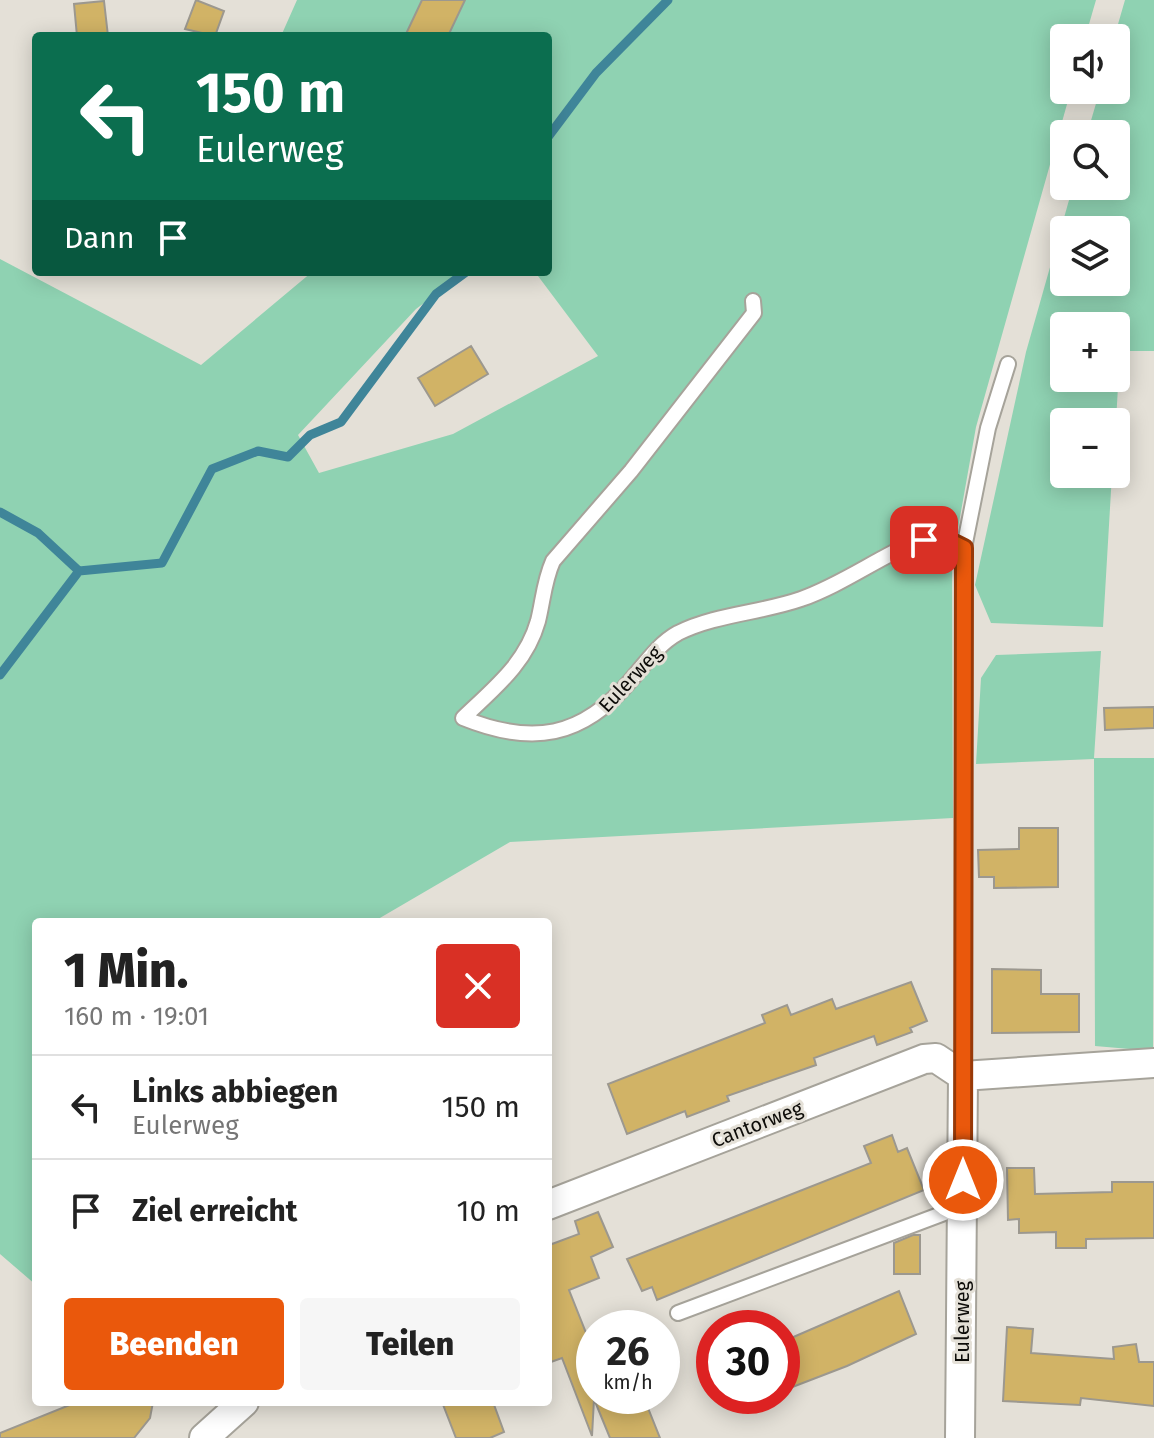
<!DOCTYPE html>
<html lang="de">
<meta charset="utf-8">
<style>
:root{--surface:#fff;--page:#f6f6f6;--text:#222;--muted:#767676;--line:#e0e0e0;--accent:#ea580c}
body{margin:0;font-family:"Fira Sans",sans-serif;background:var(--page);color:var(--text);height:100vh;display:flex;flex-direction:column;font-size:30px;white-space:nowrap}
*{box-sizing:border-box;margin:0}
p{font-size:26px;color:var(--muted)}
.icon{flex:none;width:44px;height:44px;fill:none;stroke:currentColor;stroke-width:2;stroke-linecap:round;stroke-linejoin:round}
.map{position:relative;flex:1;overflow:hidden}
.sheet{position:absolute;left:32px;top:918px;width:520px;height:488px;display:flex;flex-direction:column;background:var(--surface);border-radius:8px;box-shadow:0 4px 20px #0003}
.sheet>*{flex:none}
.hud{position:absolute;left:32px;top:32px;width:520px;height:244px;border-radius:8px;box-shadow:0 4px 20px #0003;background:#0b6e4f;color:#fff;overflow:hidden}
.controls{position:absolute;left:1050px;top:24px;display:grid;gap:16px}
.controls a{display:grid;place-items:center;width:80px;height:80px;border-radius:8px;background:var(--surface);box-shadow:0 4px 20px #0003;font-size:40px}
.speed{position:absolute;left:576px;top:1310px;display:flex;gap:16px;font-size:40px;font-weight:700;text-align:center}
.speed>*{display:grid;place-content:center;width:104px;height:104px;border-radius:50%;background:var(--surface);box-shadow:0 4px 20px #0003;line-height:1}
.speed small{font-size:20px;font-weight:400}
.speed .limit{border:12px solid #d22;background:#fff;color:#111}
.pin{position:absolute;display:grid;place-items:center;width:68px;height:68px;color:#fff;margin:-34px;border-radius:16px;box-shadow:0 4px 12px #0006}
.me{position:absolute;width:88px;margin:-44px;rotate:0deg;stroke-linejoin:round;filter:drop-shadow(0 0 6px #0008)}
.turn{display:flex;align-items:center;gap:28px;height:168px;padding:0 32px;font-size:36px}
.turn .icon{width:104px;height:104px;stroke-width:2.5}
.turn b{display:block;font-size:56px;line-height:68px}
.then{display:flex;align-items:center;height:76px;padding:0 32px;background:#0003;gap:16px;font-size:30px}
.round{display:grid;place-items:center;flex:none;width:84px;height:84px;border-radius:8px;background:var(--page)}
.overview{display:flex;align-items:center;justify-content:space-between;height:136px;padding:0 32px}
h1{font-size:48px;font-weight:800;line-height:60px}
.primary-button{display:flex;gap:16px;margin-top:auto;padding:16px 32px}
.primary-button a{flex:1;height:92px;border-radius:8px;background:var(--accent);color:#fff;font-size:32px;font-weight:800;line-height:92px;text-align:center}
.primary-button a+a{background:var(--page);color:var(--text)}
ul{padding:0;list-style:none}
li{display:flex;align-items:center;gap:24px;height:104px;padding:0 32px;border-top:2px solid var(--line)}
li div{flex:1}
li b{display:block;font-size:30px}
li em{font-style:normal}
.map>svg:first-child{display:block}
.green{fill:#8fd2b2;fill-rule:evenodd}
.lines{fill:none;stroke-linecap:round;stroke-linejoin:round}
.stream{stroke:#3f8599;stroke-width:9}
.building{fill:#d1b366;stroke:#9c988f;stroke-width:2}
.lane-casing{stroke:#a6a39a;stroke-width:18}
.street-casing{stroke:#a6a39a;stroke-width:32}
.lane{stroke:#fff;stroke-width:14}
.street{stroke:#fff;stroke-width:28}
.route-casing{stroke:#983908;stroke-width:20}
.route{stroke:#ea580c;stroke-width:14}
.labels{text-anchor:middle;stroke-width:6;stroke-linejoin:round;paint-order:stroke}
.street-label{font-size:20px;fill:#0d0c09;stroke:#e4e0d7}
</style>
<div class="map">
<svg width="1154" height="1438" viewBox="0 0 1154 1438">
<rect width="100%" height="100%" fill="#e4e0d7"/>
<path class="green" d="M 297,0 L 1096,0 L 1085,38 L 1064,38 L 1064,90 L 1071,90 L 976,427 L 952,562 L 953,818 L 510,842 L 373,922 L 36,922 L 36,1285 L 0,1254 L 0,259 L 201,365 L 312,272 L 465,272 L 416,309 L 298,435 L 319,473 L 453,434 L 598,356 L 535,272 L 548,272 L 548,36 L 281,36 Z
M 1125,0 L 1154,0 L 1154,351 L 1120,351 L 1116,422 L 1064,422 L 1064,474 L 1112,474 L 1103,627 L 991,623 L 975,585 L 1026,352 L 1073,186 L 1116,186 L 1116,134 L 1087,134 L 1100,90 L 1116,90 L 1114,38 ZM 1064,230 L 1116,230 L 1116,282 L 1064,282 ZM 1116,326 L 1116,378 L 1064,378 L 1064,326 Z
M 1101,651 L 1094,758 L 1154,758 L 1153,1051 L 1095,1046 L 1094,759 L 976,764 L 981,678 L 996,655 Z"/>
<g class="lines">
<path class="stream" d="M 548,137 L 596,73 L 668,0
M 0,512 L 38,533 L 79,571
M 0,675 L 79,571 L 162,563 L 212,469 L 258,451 L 288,457 L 310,435 L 341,422 L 436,294 L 466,272"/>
</g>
<path class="building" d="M 196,0 L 224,11 L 215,36 L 185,29 Z
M 422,0 L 465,0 L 448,36 L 405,36 Z
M 104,1 L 108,36 L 77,36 L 74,4 Z
M 471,346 L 488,374 L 435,406 L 418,378 Z
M 1154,707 L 1154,728 L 1105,730 L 1104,708 Z
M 1019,828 L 1058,828 L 1058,887 L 994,888 L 994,877 L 979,877 L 978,850 L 1019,849 Z
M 992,969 L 1041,970 L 1041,994 L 1079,994 L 1079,1032 L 992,1033 Z
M 911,982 L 927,1021 L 910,1028 L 912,1032 L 877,1045 L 874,1036 L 814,1058 L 816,1065 L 727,1096 L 729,1101 L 687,1117 L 685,1111 L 627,1134 L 608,1084 L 765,1023 L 762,1015 L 787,1005 L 791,1015 L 832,999 L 836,1009 Z
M 892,1135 L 898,1152 L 907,1148 L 924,1190 L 657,1300 L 652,1287 L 642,1291 L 627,1259 L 871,1163 L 864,1146 Z
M 1007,1168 L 1034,1168 L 1035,1194 L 1112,1192 L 1112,1182 L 1154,1182 L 1154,1238 L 1086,1239 L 1086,1248 L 1056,1248 L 1056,1232 L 1019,1233 L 1019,1219 L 1008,1220 Z
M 598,1212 L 613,1247 L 591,1257 L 599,1278 L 569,1290 L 594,1353 L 594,1396 L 637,1396 L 641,1405 L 646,1403 L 660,1438 L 610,1438 L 594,1399 L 592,1436 L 562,1358 L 548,1363 L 548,1240 L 552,1244 L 579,1234 L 575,1221 Z
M 913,1235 L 920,1235 L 920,1274 L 894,1274 L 894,1243 Z
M 899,1291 L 916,1334 L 847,1366 L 782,1391 L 782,1342 Z
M 1007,1327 L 1033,1329 L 1031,1353 L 1114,1359 L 1113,1347 L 1136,1344 L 1139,1362 L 1154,1362 L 1154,1406 L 1081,1398 L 1080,1405 L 1003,1401 Z
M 77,1402 L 153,1402 L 150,1418 L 134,1438 L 0,1438 L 0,1433 Z
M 442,1402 L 493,1402 L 504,1432 L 490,1438 L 456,1438 Z"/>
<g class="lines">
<defs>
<path id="lane" d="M 753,301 L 754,313 L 631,471 L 553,561 C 544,581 543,601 538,621 C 526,664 493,689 463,718 C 532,746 582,738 631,680 C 645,664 658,644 678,633 C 716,614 761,613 801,599 C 841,585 876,559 915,542 L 934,539 L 964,548
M 963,1076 L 964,548 L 988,428 L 1008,364
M 678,1313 L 963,1206"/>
<path id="street" d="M 963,1076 L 1154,1063
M 548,1205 L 924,1059 L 936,1058 L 963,1076
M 204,1438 L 244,1402
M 960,1438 L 963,1076"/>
</defs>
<use href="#lane" class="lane-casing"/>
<use href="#street" class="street-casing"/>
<use href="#lane" class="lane"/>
<use href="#street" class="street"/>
</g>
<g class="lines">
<defs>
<path id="route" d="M 924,540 L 952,542 L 964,548 L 963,1180"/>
</defs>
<use href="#route" class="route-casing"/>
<use href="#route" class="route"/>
</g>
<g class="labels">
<g class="street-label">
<text transform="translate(630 679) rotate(-47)" y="7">Eulerweg</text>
<text transform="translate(757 1124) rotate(-21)" y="7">Cantorweg</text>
<text transform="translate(962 1322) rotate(-90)" y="7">Eulerweg</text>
</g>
</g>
</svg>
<div class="controls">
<a><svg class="icon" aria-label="sound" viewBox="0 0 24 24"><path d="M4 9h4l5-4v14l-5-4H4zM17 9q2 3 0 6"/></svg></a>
<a><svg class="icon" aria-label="search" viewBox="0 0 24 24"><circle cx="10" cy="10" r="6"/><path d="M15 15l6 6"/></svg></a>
<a><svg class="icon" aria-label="layers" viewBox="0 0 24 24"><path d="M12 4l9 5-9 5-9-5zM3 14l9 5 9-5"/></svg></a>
<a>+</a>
<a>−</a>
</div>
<div class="speed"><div>26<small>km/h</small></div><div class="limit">30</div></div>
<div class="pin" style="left:924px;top:540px;background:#d93025"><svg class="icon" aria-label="arrive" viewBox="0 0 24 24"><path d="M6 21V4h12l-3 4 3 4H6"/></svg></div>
<svg class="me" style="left:963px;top:1180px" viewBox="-20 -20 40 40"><circle r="17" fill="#ea580c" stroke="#fff" stroke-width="3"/><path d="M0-11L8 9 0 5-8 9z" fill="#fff"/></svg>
<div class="hud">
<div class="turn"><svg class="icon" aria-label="left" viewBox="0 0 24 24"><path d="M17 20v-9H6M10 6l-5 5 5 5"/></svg><div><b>150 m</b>Eulerweg</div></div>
<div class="then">Dann<svg class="icon" aria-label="arrive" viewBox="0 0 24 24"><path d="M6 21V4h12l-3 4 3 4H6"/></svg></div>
</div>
<section class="sheet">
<div class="overview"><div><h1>1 Min.</h1><p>160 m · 19:01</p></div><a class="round" style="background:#d93025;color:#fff"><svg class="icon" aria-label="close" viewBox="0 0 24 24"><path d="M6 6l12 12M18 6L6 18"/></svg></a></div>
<ul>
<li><svg class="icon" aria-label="left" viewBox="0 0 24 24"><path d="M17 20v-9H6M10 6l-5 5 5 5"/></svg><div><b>Links abbiegen</b><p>Eulerweg</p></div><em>150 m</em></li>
<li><svg class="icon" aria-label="arrive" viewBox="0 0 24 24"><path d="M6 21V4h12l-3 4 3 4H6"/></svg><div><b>Ziel erreicht</b></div><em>10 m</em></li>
</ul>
<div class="primary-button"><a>Beenden</a><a>Teilen</a></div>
</section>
</div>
